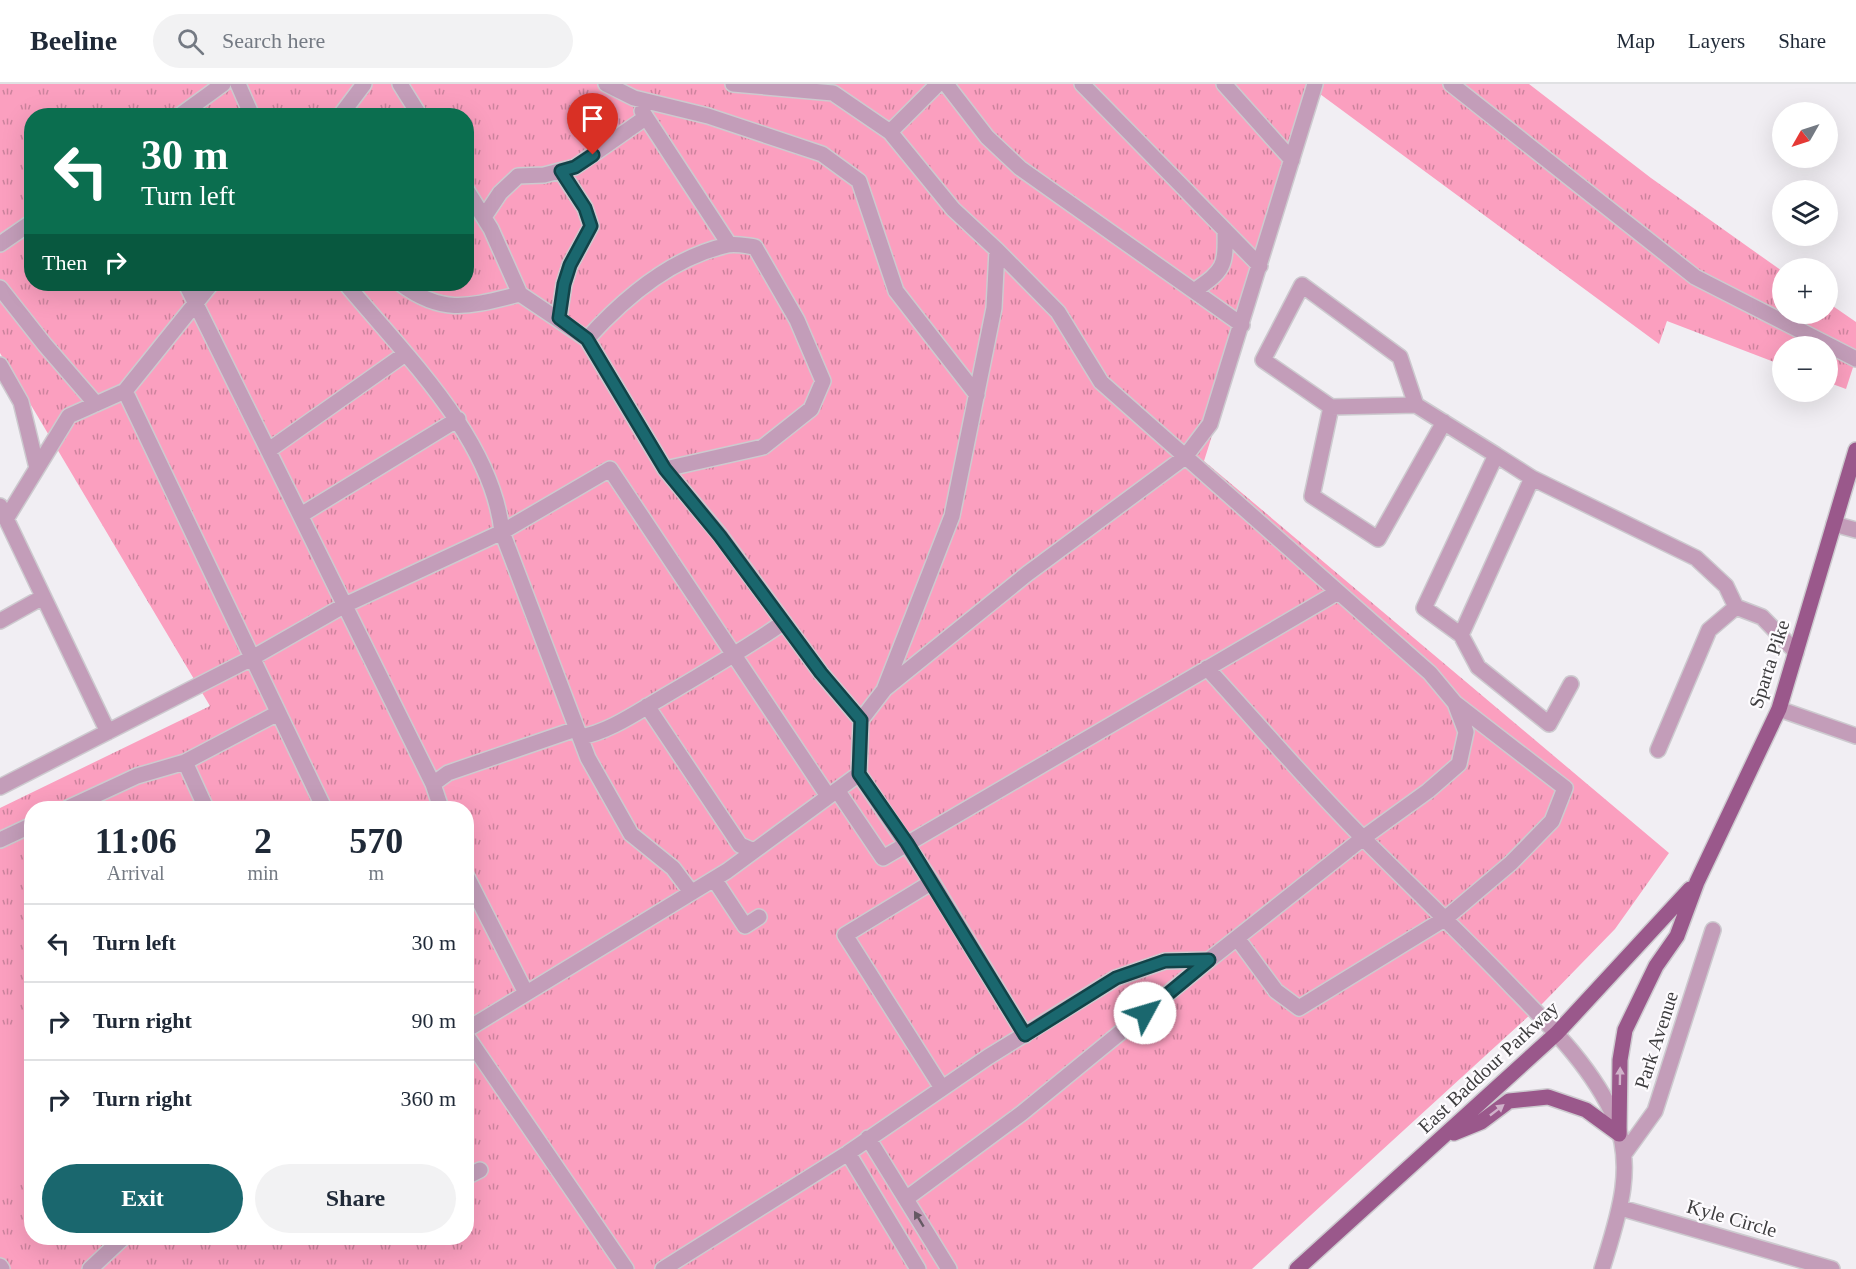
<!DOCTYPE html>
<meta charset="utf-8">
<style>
:root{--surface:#fff;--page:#f2f2f3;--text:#1f2937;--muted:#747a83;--line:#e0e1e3;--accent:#1a676e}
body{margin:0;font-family:Georgia,serif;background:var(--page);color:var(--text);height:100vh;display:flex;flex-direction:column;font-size:22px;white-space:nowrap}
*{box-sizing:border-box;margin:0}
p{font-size:20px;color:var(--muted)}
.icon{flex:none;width:33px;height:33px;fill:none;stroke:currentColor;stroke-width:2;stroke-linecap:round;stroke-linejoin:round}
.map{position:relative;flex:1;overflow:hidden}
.panel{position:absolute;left:24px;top:717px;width:450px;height:444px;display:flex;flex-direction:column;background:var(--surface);border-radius:24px;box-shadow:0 6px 24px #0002}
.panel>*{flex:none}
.banner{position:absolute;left:24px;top:24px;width:450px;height:183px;border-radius:24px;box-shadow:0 6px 24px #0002;background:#0b6e4f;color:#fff;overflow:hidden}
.needle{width:39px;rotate:231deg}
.controls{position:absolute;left:1772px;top:18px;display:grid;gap:12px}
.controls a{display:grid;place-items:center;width:66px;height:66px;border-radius:50%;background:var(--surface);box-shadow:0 6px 24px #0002;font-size:30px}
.pin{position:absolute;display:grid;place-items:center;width:51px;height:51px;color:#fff;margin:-62px -26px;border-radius:50% 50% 50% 0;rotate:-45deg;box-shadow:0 0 6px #0007}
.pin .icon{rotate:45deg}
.me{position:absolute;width:66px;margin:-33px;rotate:51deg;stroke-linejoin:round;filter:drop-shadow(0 0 4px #0008)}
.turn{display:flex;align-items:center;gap:21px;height:126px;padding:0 18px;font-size:27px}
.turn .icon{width:78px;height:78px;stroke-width:2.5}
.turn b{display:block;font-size:42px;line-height:51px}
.then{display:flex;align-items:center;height:57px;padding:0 18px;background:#0003;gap:12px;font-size:22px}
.eta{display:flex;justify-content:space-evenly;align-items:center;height:102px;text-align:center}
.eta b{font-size:36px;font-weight:700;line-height:42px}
.primary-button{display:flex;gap:12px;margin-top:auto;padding:12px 18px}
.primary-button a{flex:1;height:69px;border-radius:36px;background:var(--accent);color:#fff;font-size:24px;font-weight:700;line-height:69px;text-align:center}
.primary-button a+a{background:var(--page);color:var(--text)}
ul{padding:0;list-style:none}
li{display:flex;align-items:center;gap:18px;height:78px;padding:0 18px;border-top:2px solid var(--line)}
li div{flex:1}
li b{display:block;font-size:22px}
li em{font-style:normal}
header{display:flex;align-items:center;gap:36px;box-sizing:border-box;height:84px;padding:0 30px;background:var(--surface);border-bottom:2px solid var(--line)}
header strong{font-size:28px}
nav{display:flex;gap:33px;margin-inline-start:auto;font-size:21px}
.search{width:420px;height:54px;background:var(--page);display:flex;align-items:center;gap:15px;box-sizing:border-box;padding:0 21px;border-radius:33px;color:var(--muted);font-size:22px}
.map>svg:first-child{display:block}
.park{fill:url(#park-tufts);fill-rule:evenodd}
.garden{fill:#fb9fbf}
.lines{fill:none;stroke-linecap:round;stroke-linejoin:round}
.minor-casing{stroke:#cdcacf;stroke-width:18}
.major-casing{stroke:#cdcacf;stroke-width:18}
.minor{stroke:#c39db9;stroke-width:15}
.major{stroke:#9a588b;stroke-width:15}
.oneway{fill:#d0b2ca}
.oneway2{fill:#655963}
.route-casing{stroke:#114348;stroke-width:15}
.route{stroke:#1a676e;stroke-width:10}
.labels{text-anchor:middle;stroke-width:4.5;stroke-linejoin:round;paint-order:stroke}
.street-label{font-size:20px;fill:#3d3c3e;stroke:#fdfbfe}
</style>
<header>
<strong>Beeline</strong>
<div class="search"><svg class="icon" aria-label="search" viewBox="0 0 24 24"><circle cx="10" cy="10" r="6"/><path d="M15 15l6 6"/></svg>Search here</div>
<nav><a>Map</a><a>Layers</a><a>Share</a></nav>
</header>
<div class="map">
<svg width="1856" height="1185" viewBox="0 0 1856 1185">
<defs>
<pattern id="park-tufts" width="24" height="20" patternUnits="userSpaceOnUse" patternTransform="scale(1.5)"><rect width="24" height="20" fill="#fb9fbf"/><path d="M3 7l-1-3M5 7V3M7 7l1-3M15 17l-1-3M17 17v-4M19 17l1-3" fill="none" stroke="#cc839d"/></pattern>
</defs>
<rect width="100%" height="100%" fill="#f1eef3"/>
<path class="park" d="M 0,0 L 1529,0 L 1651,94 L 1782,187 L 1782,230 L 1827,230 L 1827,218 L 1856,238 L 1856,274 L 1846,305 L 1827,298 L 1827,262 L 1782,262 L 1782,281 L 1667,237 L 1659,260 L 1320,10 L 1204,377 L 1669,769 L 1615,845 L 1543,919 L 1252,1185 L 0,1185 L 0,724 L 210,622 L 0,269 ZM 32,32 L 466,32 L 466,200 L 32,200 ZM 32,724 L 466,724 L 466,1154 L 32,1154 Z"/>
<path class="garden" d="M 31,934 L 31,1096 L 0,1111 L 0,951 Z"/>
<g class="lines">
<defs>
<path id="minor" d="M 238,0 L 252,32
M 400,0 L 420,32
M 606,0 L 634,14 L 708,32 L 822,70 L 859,97 L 896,207 L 977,311
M 946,0 L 987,53 L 1020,84 L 1242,241
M 1082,0 L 1260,182
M 1224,0 L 1292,76
M 1451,0 L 1695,193 L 1856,275
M 642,27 L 729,160
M 179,32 L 223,0
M 340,32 L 364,0
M 890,48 L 938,0
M 466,105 L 491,145 L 520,210 L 587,255 L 665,385 L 720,451 L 821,589 L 861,636
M 484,133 L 500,109 L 518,92 L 544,91 L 575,83 L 645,34
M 0,160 L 32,138
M 186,200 L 433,700 L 441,724
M 346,200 C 404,270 492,354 502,448 L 588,674 L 631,750 L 673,784 L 691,808
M 401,200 C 444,232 471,222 520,210
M 0,204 L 45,261 L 96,320
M 1194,207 C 1224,186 1226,183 1225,146
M 559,234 L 564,200 L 570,181 L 591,142 L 585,124 L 561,87
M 587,255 C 624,214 672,173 728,161 C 736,159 747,162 755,163 L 797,236 L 823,297 L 811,325 L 763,363 L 665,385
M 0,281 L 21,318 L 37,384
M 125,307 L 324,724
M 1331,323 L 1416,321
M 1444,338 L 1378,455 L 1312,412 L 1331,323 L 1263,276 L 1302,201 L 1400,273 L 1416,321 L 1496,371 L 1424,524 L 1461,551 L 1478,583 L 1549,640 L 1571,600
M 269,366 L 405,270
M 1532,394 L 1696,474 L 1726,502 L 1736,523
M 0,422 L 108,648
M 301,431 L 458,335
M 6,435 L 69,332 L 125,307 L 211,200
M 1834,440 L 1856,446
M 0,537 L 43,513
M 1461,551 L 1532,394 L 1496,371
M 1207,584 C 1259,641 1309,700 1364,755 C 1413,804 1463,852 1512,903 C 1550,942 1593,984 1615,1035 C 1636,1085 1617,1136 1602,1185
M 886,604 L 1027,490 L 1185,373 L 1210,340 L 1315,0
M 647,622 L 740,761 L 754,767
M 1779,625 L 1856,652
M 580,653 C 609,648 637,628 663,613 C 704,589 745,565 784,538
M 1658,666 L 1709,546 L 1736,523 L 1762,533 L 1796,568
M 185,678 L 278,629
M 859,690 L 932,798 L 845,851 L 942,1004
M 433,700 L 448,689 L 576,645
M 0,703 L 252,574 L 345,521 L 502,448 L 610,385 L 828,712
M 837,706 L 883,774 L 1338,508
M 68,724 L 137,692 L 185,678 L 206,724
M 0,756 L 32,741
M 466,791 L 526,909
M 714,795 L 745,842 L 759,833
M 932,798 L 1025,951
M 1237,854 L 1276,907 L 1299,924 L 1446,834 L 1511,779 L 1552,737 L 1565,704 L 1455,619
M 466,946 L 727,787 L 859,690 L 861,636 L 884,606 L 952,432 L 994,224 L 997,166 L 953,125 L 890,48 L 833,9 L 733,0
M 466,951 L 626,1185
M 868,1054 L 949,1185
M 848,1069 L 918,1185
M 1624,1070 L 1655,1027 L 1713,846
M 466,1093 L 480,1086
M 907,1114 L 1022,1029 L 1209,876
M 1621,1124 L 1832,1185
M 0,1182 L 2,1185
M 90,1185 L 123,1154
M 663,1185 L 848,1069 L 988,973 L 1116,894 L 1165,877 L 1209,876 L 1363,754 L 1428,707 L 1459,680 L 1466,648 L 1455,619 L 1430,589 L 1101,298 L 1058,228 L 997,166"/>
<path id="major" d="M 1454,1049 L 1481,1038 L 1509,1017 L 1548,1013 L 1586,1026 L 1619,1050
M 1619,1050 L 1620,976 L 1625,946 L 1656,882 L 1677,852 L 1697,798 L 1779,625 L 1856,366
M 1297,1185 L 1557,949 L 1690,805"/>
</defs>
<use href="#minor" class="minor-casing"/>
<use href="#major" class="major-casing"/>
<use href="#minor" class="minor"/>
<use href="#major" class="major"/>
</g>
<defs><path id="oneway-solid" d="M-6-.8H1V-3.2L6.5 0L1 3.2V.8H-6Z" transform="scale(1.5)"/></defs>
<g class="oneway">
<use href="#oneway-solid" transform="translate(1620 992) rotate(-89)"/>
<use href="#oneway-solid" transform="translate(1497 1026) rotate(-38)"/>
</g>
<use class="oneway2" href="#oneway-solid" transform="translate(919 1135) rotate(-121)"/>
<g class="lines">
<defs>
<path id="route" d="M 593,71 L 575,83 L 561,87 L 585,124 L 591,142 L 570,181 L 564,200 L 559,234 L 587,255 L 665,385 L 720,452 L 821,589 L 861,636 L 859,690 L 907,759 L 1025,951 L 1116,894 L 1165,877 L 1209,876 L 1145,929"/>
</defs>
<use href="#route" class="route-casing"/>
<use href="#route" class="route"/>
</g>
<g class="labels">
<g class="street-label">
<text transform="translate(1769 580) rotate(-72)" y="7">Sparta Pike</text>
<text transform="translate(1656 956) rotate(-72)" y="7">Park Avenue</text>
<text transform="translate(1488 983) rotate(-43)" y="7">East Baddour Parkway</text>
<text transform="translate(1732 1134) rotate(16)" y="7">Kyle Circle</text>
</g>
</g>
</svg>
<div class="controls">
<a><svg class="needle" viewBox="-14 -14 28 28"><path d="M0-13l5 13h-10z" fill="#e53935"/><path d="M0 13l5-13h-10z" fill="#747a83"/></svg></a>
<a><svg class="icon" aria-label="layers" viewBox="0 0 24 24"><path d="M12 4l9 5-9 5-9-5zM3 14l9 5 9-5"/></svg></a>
<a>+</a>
<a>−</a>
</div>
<div class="pin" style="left:593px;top:71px;background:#d93025"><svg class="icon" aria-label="arrive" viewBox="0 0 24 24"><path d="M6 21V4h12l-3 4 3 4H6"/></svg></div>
<svg class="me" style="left:1145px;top:929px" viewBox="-20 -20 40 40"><circle r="19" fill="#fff"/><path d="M0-13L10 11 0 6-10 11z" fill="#1a676e"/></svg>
<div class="banner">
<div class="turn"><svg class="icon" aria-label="left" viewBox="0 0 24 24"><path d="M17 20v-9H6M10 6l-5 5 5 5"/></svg><div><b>30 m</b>Turn left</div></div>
<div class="then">Then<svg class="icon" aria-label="right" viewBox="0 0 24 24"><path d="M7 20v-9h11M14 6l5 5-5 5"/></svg></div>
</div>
<section class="panel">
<div class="eta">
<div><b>11:06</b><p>Arrival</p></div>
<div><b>2</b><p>min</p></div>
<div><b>570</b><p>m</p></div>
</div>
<ul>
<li><svg class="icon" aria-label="left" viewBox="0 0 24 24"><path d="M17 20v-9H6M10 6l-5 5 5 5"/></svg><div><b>Turn left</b></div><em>30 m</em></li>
<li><svg class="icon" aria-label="right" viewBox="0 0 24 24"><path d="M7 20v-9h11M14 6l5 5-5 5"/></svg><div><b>Turn right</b></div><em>90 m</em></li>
<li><svg class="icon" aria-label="right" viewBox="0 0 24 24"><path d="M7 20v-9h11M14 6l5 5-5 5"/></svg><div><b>Turn right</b></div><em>360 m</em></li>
</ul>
<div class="primary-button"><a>Exit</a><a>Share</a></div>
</section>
</div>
